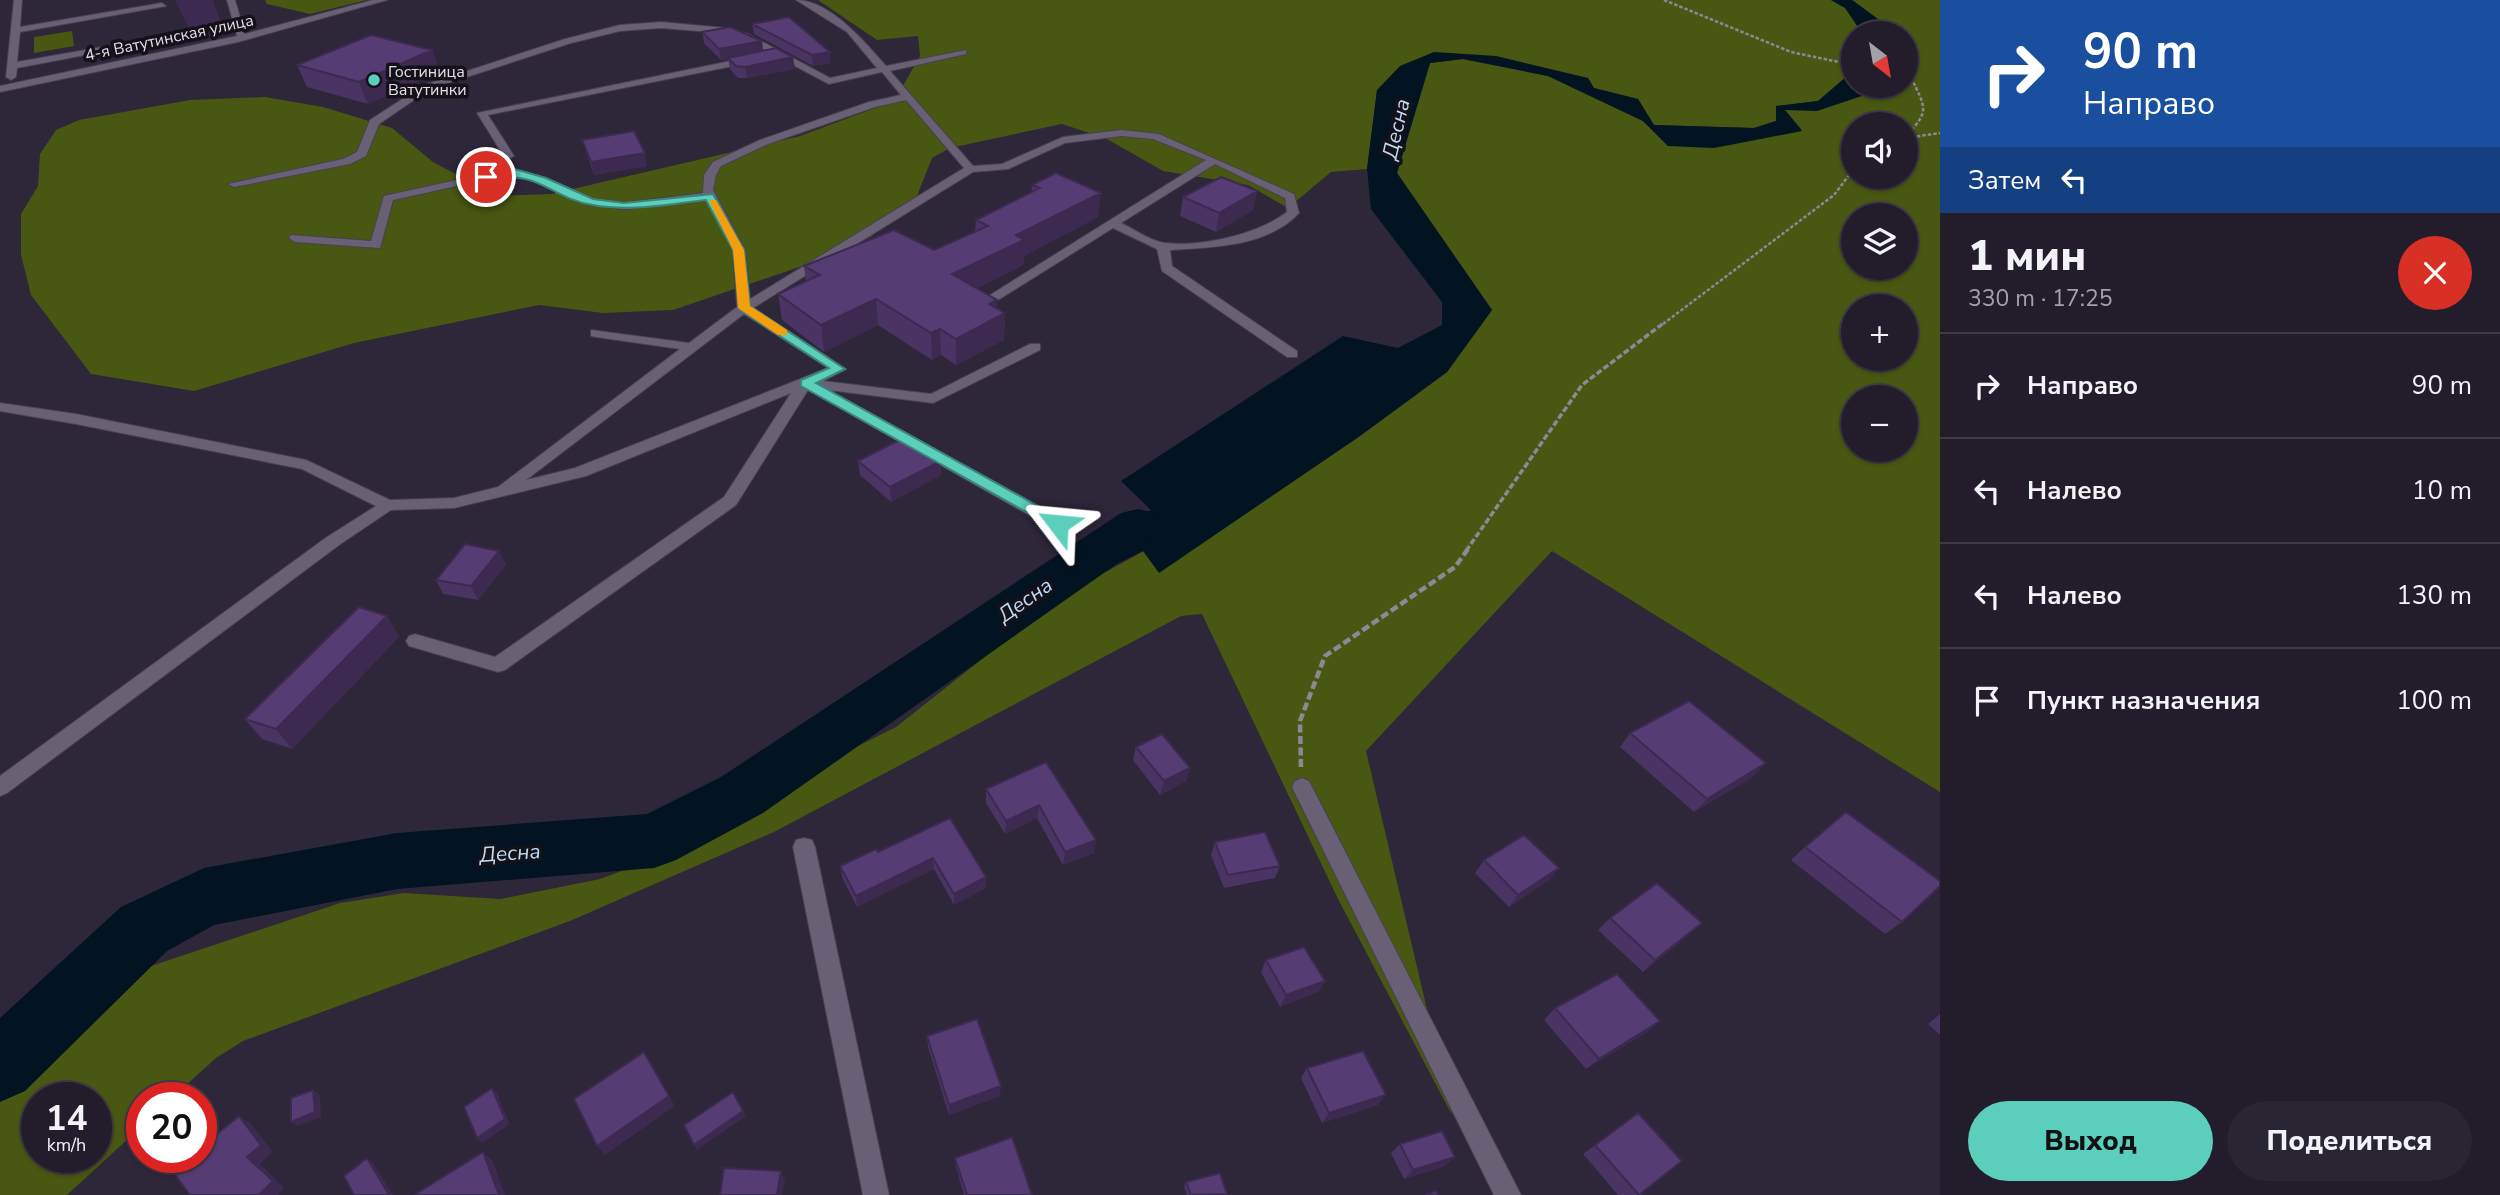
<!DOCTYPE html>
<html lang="ru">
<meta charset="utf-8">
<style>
:root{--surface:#221c2b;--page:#2a2533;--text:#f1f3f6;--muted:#a2a1a9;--line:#3f3a47;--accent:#5bcebc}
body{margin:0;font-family:"Nunito Sans",sans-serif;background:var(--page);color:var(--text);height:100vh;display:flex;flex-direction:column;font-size:26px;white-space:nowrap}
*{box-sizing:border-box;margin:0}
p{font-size:23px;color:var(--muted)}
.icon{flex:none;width:38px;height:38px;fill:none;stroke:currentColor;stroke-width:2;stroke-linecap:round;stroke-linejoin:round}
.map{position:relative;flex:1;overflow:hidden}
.panel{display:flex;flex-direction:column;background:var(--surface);width:560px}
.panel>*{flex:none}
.guide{background:#1a4fa0;color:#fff;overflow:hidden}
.needle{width:46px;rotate:149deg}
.controls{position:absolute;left:1841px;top:21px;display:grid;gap:14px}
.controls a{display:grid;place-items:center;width:77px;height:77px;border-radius:50%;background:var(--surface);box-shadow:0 2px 5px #0004,0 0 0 2px var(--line);font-size:35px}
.speed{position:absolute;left:21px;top:1082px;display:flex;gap:14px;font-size:35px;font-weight:700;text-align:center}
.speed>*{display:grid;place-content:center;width:91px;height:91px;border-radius:50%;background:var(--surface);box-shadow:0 2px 5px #0004,0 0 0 2px var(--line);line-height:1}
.speed small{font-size:18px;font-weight:400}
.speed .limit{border:10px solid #d22;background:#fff;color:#111}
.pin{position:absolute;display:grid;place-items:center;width:60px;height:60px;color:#fff;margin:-30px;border:4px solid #fff;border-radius:50%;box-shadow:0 2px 7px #0007}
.me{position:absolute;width:77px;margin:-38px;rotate:299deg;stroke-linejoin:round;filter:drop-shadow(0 0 5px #0008)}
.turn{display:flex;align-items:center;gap:24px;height:147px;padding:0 28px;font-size:32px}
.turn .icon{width:91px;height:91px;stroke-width:2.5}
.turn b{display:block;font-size:49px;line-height:60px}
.then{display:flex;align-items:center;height:66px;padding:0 28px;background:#0003;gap:14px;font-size:26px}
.round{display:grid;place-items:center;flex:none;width:74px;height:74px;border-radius:37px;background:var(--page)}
.overview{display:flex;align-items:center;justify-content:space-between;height:119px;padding:0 28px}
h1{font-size:42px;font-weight:800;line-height:52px}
.primary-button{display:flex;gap:14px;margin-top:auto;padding:14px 28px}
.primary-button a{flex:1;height:80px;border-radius:42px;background:var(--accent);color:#111;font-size:28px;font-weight:800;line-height:80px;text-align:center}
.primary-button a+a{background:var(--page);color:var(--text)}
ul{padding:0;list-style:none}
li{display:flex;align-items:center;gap:21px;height:105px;padding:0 28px;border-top:2px solid var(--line)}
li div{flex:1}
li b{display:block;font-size:26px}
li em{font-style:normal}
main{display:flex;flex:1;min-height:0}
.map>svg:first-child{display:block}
.green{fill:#485711;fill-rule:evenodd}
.water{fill:#021421}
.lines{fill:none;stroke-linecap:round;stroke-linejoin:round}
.river{fill:#021421;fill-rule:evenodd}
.minor-casing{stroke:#474150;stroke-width:2}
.path-far2{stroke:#8d8796;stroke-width:2.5;stroke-dasharray:3.5 2;stroke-linecap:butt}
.path-far1{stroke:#8d8796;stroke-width:3.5;stroke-dasharray:6 2.5;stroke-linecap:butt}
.path{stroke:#8d8796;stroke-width:4.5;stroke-dasharray:8 3.5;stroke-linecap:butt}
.minor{fill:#696075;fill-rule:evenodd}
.wall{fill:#493463}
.shaded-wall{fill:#3c2a50}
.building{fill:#553c73;stroke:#3c2a50;stroke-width:2}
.route{fill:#5bcebc;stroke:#3b867a;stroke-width:2}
.slow{fill:#f59e0b}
.poi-dot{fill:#5bcebc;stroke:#151119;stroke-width:2.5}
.labels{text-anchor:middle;stroke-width:7;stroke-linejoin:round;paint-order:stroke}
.far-street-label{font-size:16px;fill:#e2deea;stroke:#151119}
.far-poi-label{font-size:16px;fill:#e2deea;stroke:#151119;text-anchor:start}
.water-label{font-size:21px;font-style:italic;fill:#bcddf6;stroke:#151119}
</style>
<main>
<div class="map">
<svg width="1940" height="1195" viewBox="0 0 1940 1195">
<rect width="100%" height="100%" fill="#2e2639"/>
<path class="green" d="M 265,0 L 367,0 L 310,14 L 267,4 Z
M 818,0 L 1831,0 L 1846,8 L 1862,33 L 1853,33 L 1853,71 L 1818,101 L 1777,106 L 1776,121 L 1754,128 L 1654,125 L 1638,99 L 1594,88 L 1588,78 L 1434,53 L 1377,90 L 1367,169 L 1331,172 L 1288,208 L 1248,185 L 1163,171 L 1107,139 L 1062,124 L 950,148 L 932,158 L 917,196 L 871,237 L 823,259 L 673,310 L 603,313 L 539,305 L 354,343 L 194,391 L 91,374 L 31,295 L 21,255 L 21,214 L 38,186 L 40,154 L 56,130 L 79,120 L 190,100 L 265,97 L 323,107 L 392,128 L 433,162 L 497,196 L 551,194 L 800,136 L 883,105 L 897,96 L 920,56 L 918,36 L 877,40 Z
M 1852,0 L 1940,0 L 1940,792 L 1552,551 L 1366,751 L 1452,1115 L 1338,899 L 1202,614 L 1181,616 L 774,832 L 570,921 L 243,1041 L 216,1058 L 173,1097 L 142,1097 L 142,1126 L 67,1195 L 0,1195 L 0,1067 L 86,999 L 124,975 L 340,903 L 404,893 L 500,899 L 600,879 L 662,856 L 690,843 L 796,777 L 896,727 L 1062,596 L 1144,551 L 1159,572 L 1360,436 L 1447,372 L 1492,310 L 1397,173 L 1430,63 L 1463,59 L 1548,76 L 1643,121 L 1668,146 L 1802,130 L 1784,109 L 1876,90 L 1872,86 L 1906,86 L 1906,33 L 1883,33 L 1882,22 ZM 1853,124 L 1906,124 L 1906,177 L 1853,177 ZM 1853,215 L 1906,215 L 1906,268 L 1853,268 ZM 1853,306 L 1906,306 L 1906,359 L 1853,359 ZM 1853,397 L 1906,397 L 1906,450 L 1853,450 ZM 37,1097 L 96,1097 L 96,1157 L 37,1157 Z
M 72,31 L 74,46 L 34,53 L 34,37 Z"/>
<path class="water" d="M 1831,0 L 1852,0 L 1882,22 L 1883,33 L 1862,33 L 1845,8 Z
M 1434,52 L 1496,56 L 1588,78 L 1594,88 L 1638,99 L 1654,125 L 1754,128 L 1776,121 L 1776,106 L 1818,101 L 1853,71 L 1853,86 L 1872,86 L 1877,91 L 1817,111 L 1785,110 L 1802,131 L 1714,148 L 1668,146 L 1643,121 L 1548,76 L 1463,59 L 1430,63 L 1397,173 L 1492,310 L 1447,372 L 1360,436 L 1159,573 L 1143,551 L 1105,570 L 1059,554 L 1151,510 L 1121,481 L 1343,336 L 1398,348 L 1442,325 L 1442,302 L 1371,209 L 1367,169 L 1377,90 L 1400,66 Z"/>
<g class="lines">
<path class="river" d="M 1138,509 L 1155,513 L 1162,525 L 1155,537 L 763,813 L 676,860 L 654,868 L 397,889 L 214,925 L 167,951 L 25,1091 L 0,1102 L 0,1018 L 121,907 L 204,868 L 397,833 L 647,814 L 721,777 L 1121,513 Z"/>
<defs>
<path id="minor" d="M 14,0 L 22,0 L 20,27 L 162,3 L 166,6 L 20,32 L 17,62 L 170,35 L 174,38 L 17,68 L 16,77 L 11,80 L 6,77 Z
M 227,0 L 235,0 L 245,34 L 373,0 L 387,0 L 238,42 L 0,92 L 0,86 L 237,36 Z
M 796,0 C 830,0 865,42 886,66 L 966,50 L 966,54 L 890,71 L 973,166 L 1002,164 L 1063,137 L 1121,130 L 1159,134 L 1294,194 L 1299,213 C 1267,247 1213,247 1170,250 L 1172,266 L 1297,351 L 1297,357 L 1287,357 L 1162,271 L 1157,249 L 1113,228 L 990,305 L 985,306 L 979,302 L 1206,160 L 1153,139 L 1121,136 L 1065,143 L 1008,169 L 973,172 L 753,308 L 846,369 L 823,381 L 931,394 L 1030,344 L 1040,344 L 1040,350 L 933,403 L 828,390 L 1064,520 L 1066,524 L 1064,528 L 1052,528 L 808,390 L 736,505 L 505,670 L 498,672 L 409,646 L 406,641 L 409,636 L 415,634 L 495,657 L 724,497 L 791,393 L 586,476 L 454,508 L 391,510 L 339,545 L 7,793 L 0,796 L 0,776 L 327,537 L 376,506 L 302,469 L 76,424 L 0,411 L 0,403 L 76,414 L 306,460 L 390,500 L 454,498 L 498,487 L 680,349 L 596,337 L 591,336 L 591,330 L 689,343 L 737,307 L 733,250 L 707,200 L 624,209 L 591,205 L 538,182 L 511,174 L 393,200 L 380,248 L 295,242 L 289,238 L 291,235 L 371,241 L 384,196 L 511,168 L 546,178 L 593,199 L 624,203 L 703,193 L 704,175 L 713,162 L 760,140 L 869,102 L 901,95 L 882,72 L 829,84 L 742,38 L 723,33 L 661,28 L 620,31 L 571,43 L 430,89 L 379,124 L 366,156 L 350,164 L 234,187 L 228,184 L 343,159 L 357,152 L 370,120 L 424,85 L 565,39 L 620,25 L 661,22 L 726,28 L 748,34 L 830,78 L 877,68 L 847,32 ZM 906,100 L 964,168 L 750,299 L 745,250 L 713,190 L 716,175 L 721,166 L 768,144 L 875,107 ZM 1215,164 L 1285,198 L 1287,212 C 1258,234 1203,247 1166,243 C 1152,242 1134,229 1121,223 ZM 744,314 L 828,368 L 575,468 L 526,480 Z
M 750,57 L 753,58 L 753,62 L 488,115 L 514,156 L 509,159 L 505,158 L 477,113 Z
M 1302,778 L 1309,781 L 1521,1195 L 1494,1195 L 1292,787 L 1295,781 Z
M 804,838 L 812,840 L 815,847 L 889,1195 L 863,1195 L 793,847 L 796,840 Z"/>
</defs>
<use href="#minor" class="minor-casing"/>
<path class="path-far2" d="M 1664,0 L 1791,52 L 1853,65
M 1906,76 L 1911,77 C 1925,108 1931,110 1906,136
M 1906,138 L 1940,133
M 1663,324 L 1834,195 L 1853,170"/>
<path class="path-far1" d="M 1466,551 L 1582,385 L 1665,322"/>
<path class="path" d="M 1301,767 L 1300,721 L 1325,656 L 1455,567 L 1468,549"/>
<use href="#minor" class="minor"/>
</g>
<path class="wall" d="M 752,24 L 831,63 L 813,66 L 754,34 Z
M 702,32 L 762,41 L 763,51 L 793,57 L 795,69 L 747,78 L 738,78 L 730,69 L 728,59 L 721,60 L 704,43 Z
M 432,50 L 440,72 L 368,104 L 307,87 L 297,65 Z
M 582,140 L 647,166 L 594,175 Z
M 1032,185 L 1098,217 L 1024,256 L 1023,265 L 977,288 L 997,309 L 1005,313 L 1004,340 L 956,365 L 941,355 L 932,360 L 878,325 L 824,352 L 782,320 L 778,294 L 806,282 L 804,266 L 934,250 L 975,231 L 976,220 L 1032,192 Z
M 1257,191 L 1253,210 L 1216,232 L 1180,216 L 1183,197 Z
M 858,461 L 941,461 L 941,475 L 891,502 L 860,475 Z
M 499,551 L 506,565 L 478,600 L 443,594 L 436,580 Z
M 387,616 L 399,637 L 292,749 L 262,739 L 245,719 Z
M 1630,733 L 1753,777 L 1694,812 L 1620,747 Z
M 1136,747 L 1190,768 L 1186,781 L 1160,795 L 1133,760 Z
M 1046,762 L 1096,840 L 1094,853 L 1063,865 L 1037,818 L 1005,834 L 986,803 L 986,789 Z
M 950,818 L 986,877 L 986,888 L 954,905 L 934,869 L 857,907 L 842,877 L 840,866 L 878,852 Z
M 1215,842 L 1280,866 L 1275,878 L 1224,888 L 1211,855 Z
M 1805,847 L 1902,922 L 1885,934 L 1791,860 Z
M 1484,860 L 1559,868 L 1549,880 L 1509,907 L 1475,873 Z
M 1610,918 L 1689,935 L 1643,972 L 1598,930 Z
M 1266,960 L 1325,981 L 1318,992 L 1280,1007 L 1261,972 Z
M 1555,1008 L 1660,1021 L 1647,1032 L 1586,1069 L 1544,1020 Z
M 1940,1014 L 1940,1035 L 1928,1024 Z
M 927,1036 L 1000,1096 L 949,1115 L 928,1047 Z
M 1307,1068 L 1378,1105 L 1322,1123 L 1301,1078 Z
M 1638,1113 L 1639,1195 L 1618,1195 L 1583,1154 Z
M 1400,1144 L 1455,1157 L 1445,1166 L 1404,1179 L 1391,1153 Z
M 955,1158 L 1032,1195 L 964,1195 L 956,1167 Z
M 1186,1182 L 1227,1195 L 1187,1195 L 1184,1186 Z"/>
<path class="shaded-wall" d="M 175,0 L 213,0 L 225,34 L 194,39 Z
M 762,41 L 763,52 L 721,60 L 719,49 Z
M 432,50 L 440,72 L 368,104 L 359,82 Z
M 830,52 L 831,63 L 813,66 L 812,55 Z
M 793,57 L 795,69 L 747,78 L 745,67 Z
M 645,153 L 647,166 L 594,175 L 591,162 Z
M 1257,191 L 1253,210 L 1216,232 L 1219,213 Z
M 1101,193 L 1098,217 L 1024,256 L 1023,265 L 953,300 L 952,274 L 1016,235 Z
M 876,299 L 878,325 L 824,352 L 821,325 Z
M 997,300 L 997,317 L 1005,313 L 1004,340 L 956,365 L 956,339 L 989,304 Z
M 940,329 L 941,355 L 932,360 L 931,333 Z
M 941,461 L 941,475 L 891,502 L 890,487 Z
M 499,551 L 506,565 L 478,600 L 471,586 Z
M 387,616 L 399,637 L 292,749 L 276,729 Z
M 1766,763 L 1753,777 L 1694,812 L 1707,799 Z
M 1190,768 L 1186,781 L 1160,795 L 1164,781 Z
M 1039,805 L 1037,818 L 1005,834 L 1006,821 Z
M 1096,840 L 1094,853 L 1063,865 L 1065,852 Z
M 933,858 L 934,869 L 857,907 L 856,896 Z
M 1559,868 L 1549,880 L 1509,907 L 1518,895 Z
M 986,877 L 986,888 L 954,905 L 954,894 Z
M 1702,923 L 1689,935 L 1643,972 L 1655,960 Z
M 1325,981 L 1318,992 L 1280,1007 L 1286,995 Z
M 1660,1021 L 1647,1032 L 1586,1069 L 1599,1059 Z
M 644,1052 L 675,1106 L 605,1155 L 597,1146 Z
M 1001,1086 L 1000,1096 L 949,1115 L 949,1105 Z
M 492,1088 L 497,1093 L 510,1124 L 482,1143 L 477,1138 Z
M 313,1090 L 320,1095 L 321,1117 L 298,1126 L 291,1122 Z
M 1386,1095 L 1378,1105 L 1322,1123 L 1329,1113 Z
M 743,1111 L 746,1116 L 697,1150 L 694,1145 Z
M 239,1116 L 251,1124 L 273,1152 L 260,1164 L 284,1188 L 278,1195 L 259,1195 L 247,1157 Z
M 483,1152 L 493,1161 L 505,1195 L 499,1195 Z
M 1455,1157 L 1445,1166 L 1404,1179 L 1413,1170 Z
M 367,1158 L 373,1163 L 393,1195 L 389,1195 Z
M 781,1171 L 785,1180 L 782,1195 L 777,1195 Z"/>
<path class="building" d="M 789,17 L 830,52 L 812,55 L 752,24 Z
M 730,27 L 762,41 L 719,49 L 702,32 Z
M 371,35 L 432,50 L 359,82 L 297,65 Z
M 776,48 L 793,57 L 745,67 L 736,66 L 728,58 Z
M 634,131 L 645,153 L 591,162 L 582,140 Z
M 1056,173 L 1101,193 L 1016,235 L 1024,240 L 952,274 L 997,300 L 989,304 L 1005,313 L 956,339 L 940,329 L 931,333 L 876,299 L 821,325 L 778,294 L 820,275 L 804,266 L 894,230 L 934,250 L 988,226 L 976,220 L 1040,188 L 1032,185 Z
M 1221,177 L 1257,191 L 1219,213 L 1183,197 Z
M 907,436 L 941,461 L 890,487 L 858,461 Z
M 465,544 L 499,551 L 471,586 L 436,580 Z
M 359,607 L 387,616 L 276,729 L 245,719 Z
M 1689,701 L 1766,763 L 1707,799 L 1630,733 Z
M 1162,734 L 1190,768 L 1164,781 L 1136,747 Z
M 1046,762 L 1096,840 L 1065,852 L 1039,805 L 1006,821 L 986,789 Z
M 1846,812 L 1940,881 L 1940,886 L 1902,922 L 1805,847 Z
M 950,818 L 986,877 L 954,894 L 933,858 L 856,896 L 840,866 L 876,849 L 878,852 Z
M 1265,832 L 1280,866 L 1228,875 L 1215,842 Z
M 1524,835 L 1559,868 L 1518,895 L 1484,860 Z
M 1657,883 L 1702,923 L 1655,960 L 1610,918 Z
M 1304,947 L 1325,981 L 1286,995 L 1266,960 Z
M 1617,974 L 1660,1021 L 1599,1059 L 1555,1008 Z
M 977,1019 L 1001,1086 L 949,1105 L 927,1036 Z
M 1363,1051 L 1386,1095 L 1329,1113 L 1307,1068 Z
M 644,1052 L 669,1096 L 597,1146 L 574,1099 Z
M 492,1088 L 505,1119 L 477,1138 L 464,1107 Z
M 313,1090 L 315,1112 L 291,1122 L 291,1098 Z
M 733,1092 L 743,1111 L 694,1145 L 684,1125 Z
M 1638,1113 L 1682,1161 L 1639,1195 L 1595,1145 Z
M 239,1116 L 261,1145 L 247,1157 L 273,1181 L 259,1195 L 190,1195 L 173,1172 L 190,1157 L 201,1157 L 201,1147 Z
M 1442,1131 L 1455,1157 L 1413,1170 L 1400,1144 Z
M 1012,1137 L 1032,1195 L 967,1195 L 955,1158 Z
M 483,1152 L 499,1195 L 414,1195 Z
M 367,1158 L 389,1195 L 354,1195 L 344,1176 Z
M 724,1168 L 781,1171 L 777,1195 L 720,1195 Z
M 1220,1173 L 1227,1194 L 1191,1195 L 1186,1182 Z
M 1436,1191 L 1438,1195 L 1425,1195 Z"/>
<path class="route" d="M 511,168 L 546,178 L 593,199 L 624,203 L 713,194 L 744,250 L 750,306 L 845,369 L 816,383 L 1063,520 L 1063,527 L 1053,527 L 801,386 L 801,380 L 829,368 L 740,310 L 733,250 L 706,200 C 668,204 631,212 593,205 C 549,198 540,168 486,180 L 481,177 Z"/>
<path class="slow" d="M 709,200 L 716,200 L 744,250 L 750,306 L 787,330 L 787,335 L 778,335 L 738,308 L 733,250 Z"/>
<circle class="poi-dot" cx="374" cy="80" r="7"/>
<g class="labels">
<g class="far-street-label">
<text transform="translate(169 37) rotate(-12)" y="6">4-я Ватутинская улица</text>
</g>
<g class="far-poi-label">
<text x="388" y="77">Гостиница<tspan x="388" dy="18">Ватутинки</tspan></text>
</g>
<g class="water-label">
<text transform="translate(1396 129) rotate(-77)" y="7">Десна</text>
<text transform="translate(1025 600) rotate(-35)" y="7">Десна</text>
<text transform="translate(510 853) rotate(-4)" y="7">Десна</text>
</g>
</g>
</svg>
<div class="controls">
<a><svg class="needle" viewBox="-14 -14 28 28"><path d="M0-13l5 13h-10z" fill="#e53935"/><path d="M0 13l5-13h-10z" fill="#a2a1a9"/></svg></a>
<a><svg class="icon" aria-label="sound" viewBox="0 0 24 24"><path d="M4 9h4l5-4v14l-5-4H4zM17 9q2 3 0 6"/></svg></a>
<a><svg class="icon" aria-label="layers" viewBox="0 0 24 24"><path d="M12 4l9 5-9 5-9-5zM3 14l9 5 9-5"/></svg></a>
<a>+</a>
<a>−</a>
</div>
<div class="speed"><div>14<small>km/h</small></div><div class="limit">20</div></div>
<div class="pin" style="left:486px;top:177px;background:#d93025"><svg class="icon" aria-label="arrive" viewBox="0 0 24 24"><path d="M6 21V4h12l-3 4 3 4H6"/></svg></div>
<svg class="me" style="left:1058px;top:524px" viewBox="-20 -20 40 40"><path d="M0-17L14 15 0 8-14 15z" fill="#5bcebc" stroke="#fff" stroke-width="4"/></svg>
</div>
<section class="panel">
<div class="guide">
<div class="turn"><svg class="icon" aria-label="right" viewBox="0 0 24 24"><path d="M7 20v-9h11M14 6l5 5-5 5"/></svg><div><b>90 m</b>Направо</div></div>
<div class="then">Затем<svg class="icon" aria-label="left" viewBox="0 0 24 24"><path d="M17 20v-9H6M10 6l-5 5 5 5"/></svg></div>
</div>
<div class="overview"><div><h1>1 мин</h1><p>330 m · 17:25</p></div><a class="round" style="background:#d93025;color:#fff"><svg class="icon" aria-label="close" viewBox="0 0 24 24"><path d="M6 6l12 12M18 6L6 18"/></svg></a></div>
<ul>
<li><svg class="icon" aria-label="right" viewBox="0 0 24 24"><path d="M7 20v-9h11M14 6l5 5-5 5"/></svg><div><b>Направо</b></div><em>90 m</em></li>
<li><svg class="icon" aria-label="left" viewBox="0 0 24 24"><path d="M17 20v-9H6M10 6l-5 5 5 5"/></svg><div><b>Налево</b></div><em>10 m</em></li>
<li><svg class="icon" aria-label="left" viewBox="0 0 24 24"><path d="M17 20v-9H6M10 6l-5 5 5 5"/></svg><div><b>Налево</b></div><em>130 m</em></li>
<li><svg class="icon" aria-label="arrive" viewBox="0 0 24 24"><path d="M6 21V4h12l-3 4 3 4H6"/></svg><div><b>Пункт назначения</b></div><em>100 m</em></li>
</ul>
<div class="primary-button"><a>Выход</a><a>Поделиться</a></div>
</section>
</main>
